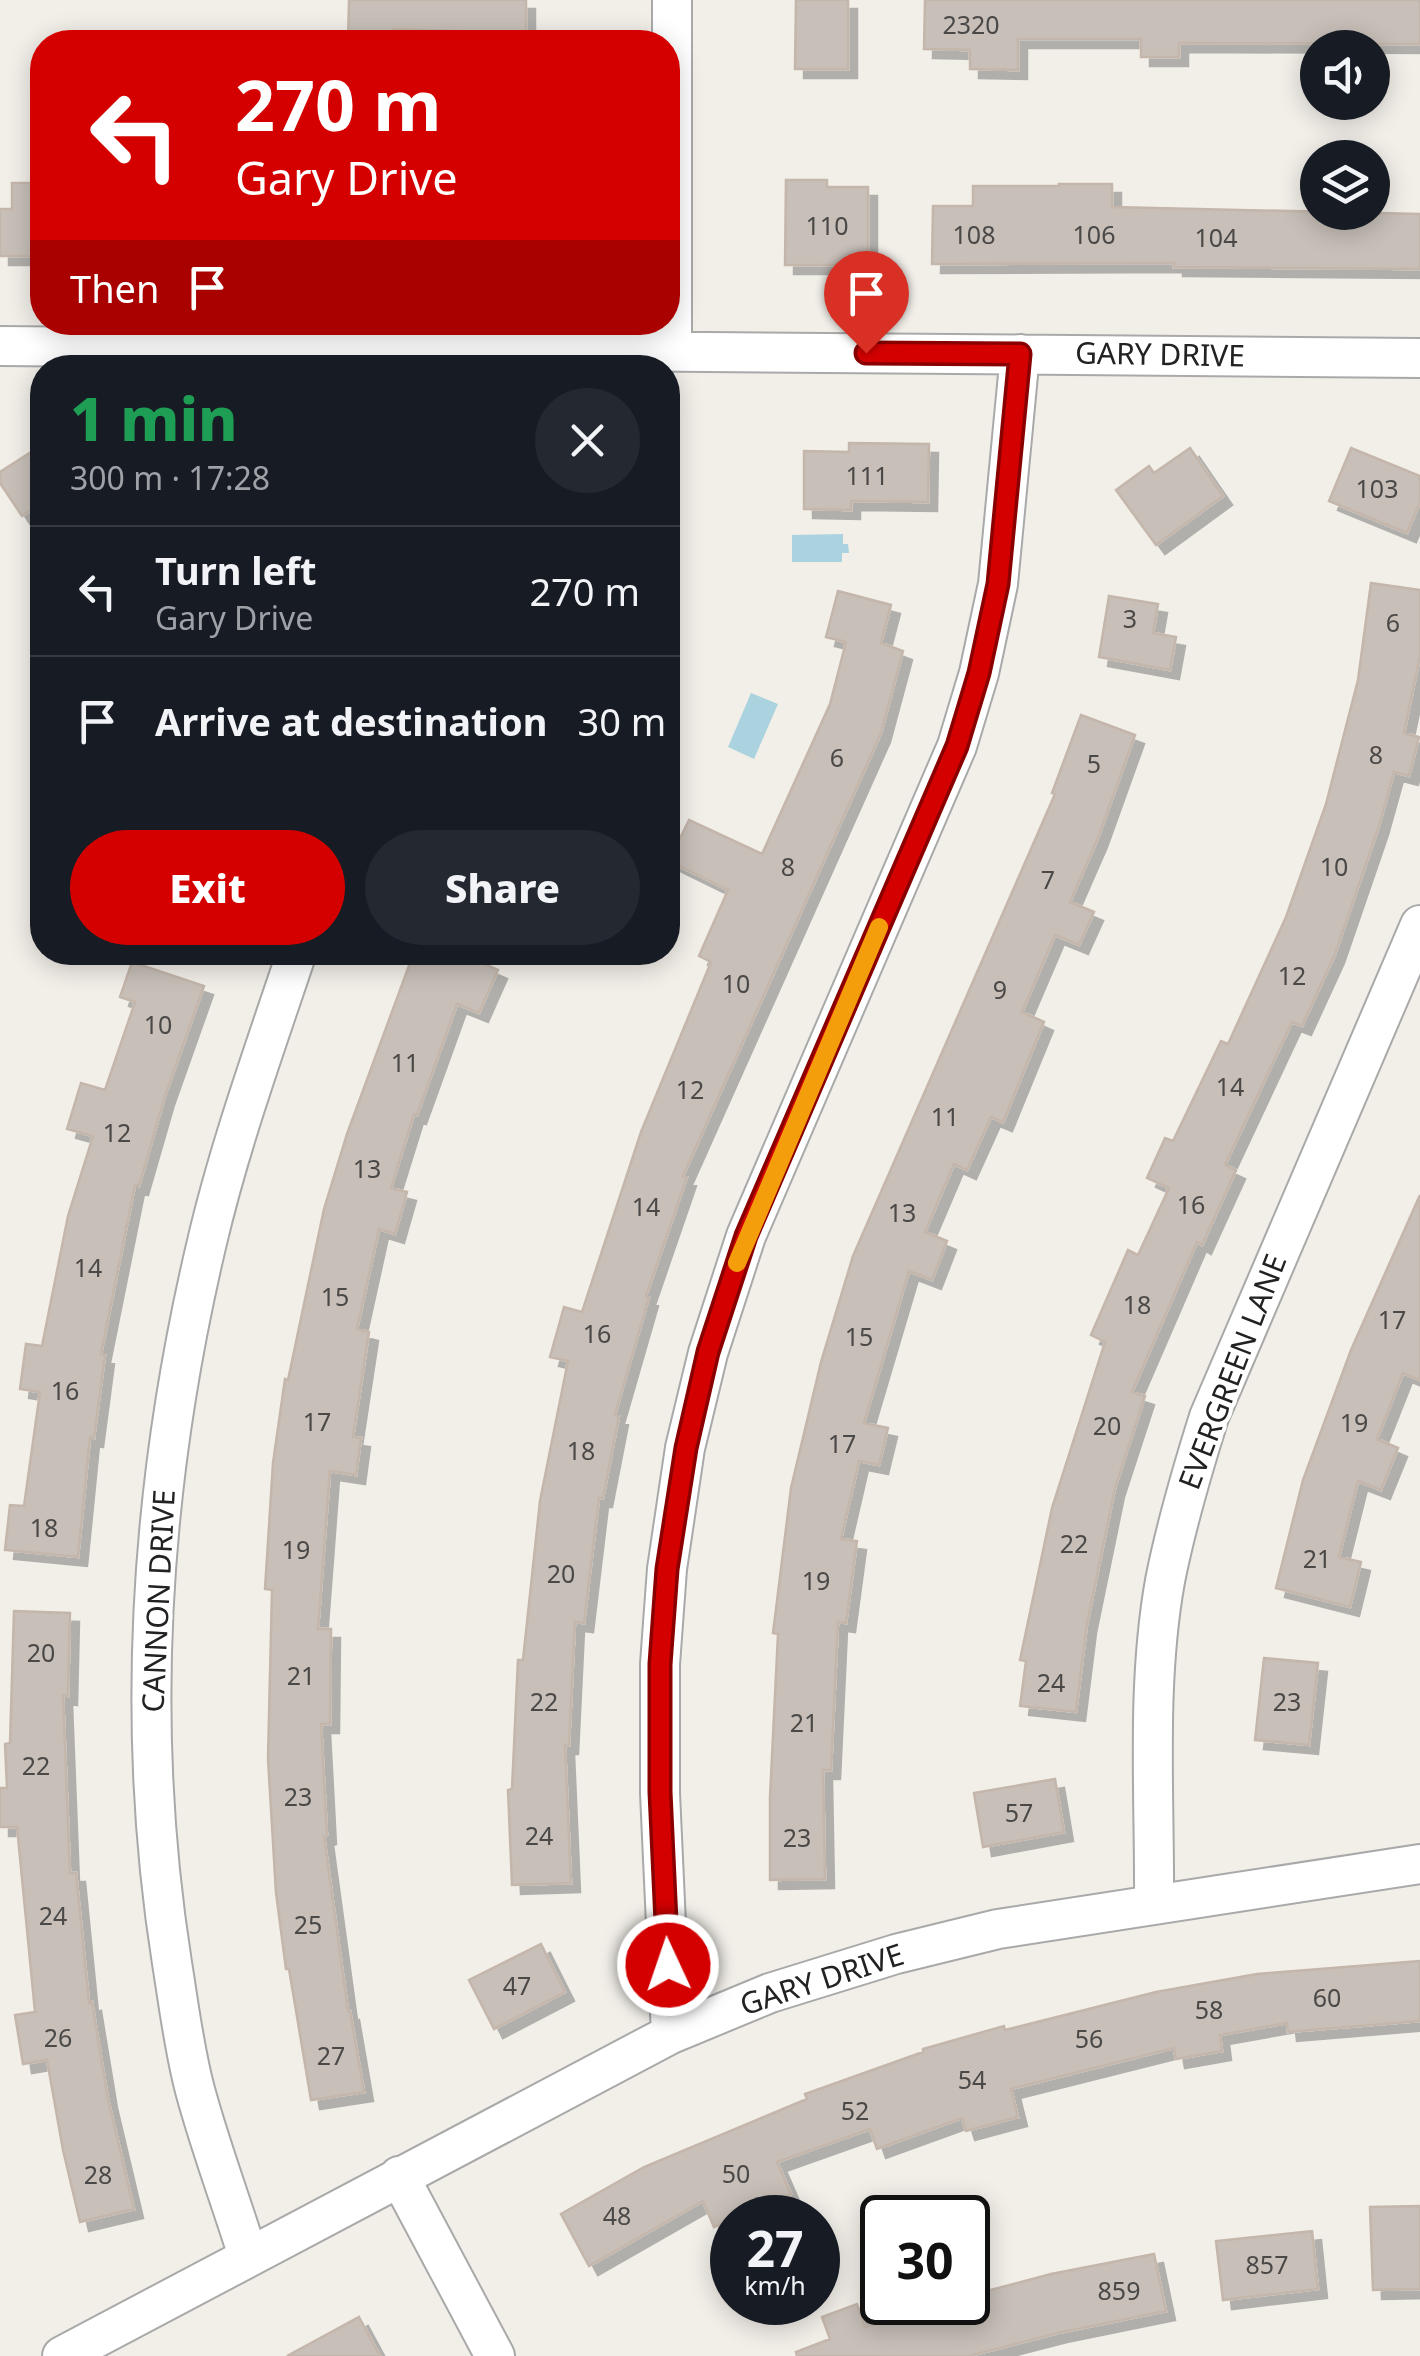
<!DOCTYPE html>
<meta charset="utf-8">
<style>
:root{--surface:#171b24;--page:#242831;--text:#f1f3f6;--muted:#9ea1a6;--line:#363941;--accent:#d40000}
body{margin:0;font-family:"Noto Sans",sans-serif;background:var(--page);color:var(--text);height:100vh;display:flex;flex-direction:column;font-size:38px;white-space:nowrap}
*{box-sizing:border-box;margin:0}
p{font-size:32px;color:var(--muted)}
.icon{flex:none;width:55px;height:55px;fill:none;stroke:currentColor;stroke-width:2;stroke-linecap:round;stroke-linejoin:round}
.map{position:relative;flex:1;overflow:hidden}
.panel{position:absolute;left:30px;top:355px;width:650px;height:610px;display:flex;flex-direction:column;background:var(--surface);border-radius:40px;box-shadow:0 5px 25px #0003}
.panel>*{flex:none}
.banner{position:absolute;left:30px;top:30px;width:650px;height:305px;border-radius:40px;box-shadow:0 5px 25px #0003;background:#d40000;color:#fff;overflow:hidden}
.fabs{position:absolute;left:1300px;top:30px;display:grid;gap:20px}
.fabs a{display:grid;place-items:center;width:90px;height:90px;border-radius:50%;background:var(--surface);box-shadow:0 5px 25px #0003;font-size:50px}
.speed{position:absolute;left:710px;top:2195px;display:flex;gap:20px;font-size:50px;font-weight:700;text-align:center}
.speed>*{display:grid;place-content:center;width:130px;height:130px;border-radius:50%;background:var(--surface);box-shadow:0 5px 25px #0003;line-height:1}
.speed small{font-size:25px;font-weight:400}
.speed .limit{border:5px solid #111;border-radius:15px;background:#fff;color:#111}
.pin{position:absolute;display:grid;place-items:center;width:85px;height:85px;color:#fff;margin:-102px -42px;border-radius:50% 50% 50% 0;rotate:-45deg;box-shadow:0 0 10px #0007}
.pin .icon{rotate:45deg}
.me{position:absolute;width:110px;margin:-55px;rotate:357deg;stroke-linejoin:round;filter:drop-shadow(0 0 8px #0008)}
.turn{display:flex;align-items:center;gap:35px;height:210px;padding:0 40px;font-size:45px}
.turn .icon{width:130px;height:130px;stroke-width:2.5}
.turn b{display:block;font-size:70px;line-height:85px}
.then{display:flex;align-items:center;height:95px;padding:0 40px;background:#0003;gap:20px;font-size:38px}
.round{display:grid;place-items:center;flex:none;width:105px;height:105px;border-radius:52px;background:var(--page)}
.headline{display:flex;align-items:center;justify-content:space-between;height:170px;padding:0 40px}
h1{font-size:60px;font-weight:800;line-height:75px;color:#1e9e55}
.cta{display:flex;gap:20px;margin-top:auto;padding:20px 40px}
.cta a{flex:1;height:115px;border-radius:60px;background:var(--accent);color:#fff;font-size:40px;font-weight:800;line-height:115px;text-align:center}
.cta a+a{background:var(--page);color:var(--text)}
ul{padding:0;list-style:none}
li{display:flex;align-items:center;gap:30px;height:130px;padding:0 40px;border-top:2px solid var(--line)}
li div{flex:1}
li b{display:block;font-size:38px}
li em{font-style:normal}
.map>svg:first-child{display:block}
.water{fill:#aad3df}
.building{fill:#c7bfb8;stroke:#c4b6ab;stroke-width:2.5;filter:url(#shadow)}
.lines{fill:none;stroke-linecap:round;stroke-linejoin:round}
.minor-casing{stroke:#a9a9a9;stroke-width:42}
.minor{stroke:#fff;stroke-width:38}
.route-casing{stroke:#8a0000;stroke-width:25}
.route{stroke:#d40000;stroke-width:18}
.slow{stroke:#f59e0b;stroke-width:18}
.labels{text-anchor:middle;stroke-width:8;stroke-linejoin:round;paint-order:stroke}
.number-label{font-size:25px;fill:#4b4948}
.street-label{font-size:30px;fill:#222;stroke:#fff}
</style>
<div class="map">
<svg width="1420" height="2356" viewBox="0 0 1420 2356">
<defs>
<filter id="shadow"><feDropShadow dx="9" dy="9" stdDeviation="0" flood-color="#0004"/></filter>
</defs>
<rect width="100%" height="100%" fill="#f2efe9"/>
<path class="water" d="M 843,534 L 843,544 L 848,544 L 849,553 L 842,553 L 842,562 L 792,562 L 792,535 Z
M 751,693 L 778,704 L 754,759 L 728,747 Z"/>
<path class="building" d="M 349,0 L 526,0 L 526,42 L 491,42 L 491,32 L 393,29 L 392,42 L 348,41 Z
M 796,0 L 848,0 L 848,69 L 795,69 Z
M 925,0 L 1420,0 L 1420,44 L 1179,43 L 1179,57 L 1141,57 L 1141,39 L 1018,39 L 1018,70 L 970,69 L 970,50 L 924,49 Z
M 786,180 L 827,180 L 827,187 L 868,187 L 868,265 L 785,265 Z
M 12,183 L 42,183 L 42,256 L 0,256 L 0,209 L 12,209 Z
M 1059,184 L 1112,184 L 1112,207 L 1420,214 L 1420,269 L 1174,267 L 1174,263 L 932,264 L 933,206 L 973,206 L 973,186 L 1059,186 Z
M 849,443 L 929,444 L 928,502 L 851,501 L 851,510 L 804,509 L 804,451 L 849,452 Z
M 42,445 L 42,503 L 22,516 L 0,483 L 0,472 Z
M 1190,448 L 1223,496 L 1156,545 L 1116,490 L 1149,466 L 1154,473 Z
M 1351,448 L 1420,476 L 1420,502 L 1407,533 L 1329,501 Z
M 1371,583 L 1420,590 L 1420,656 L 1404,733 L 1419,737 L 1409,776 L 1394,772 L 1379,826 L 1335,954 L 1302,1026 L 1292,1022 L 1225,1165 L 1236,1170 L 1202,1245 L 1197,1242 L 1132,1392 L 1145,1396 L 1115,1488 L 1087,1624 L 1076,1712 L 1020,1706 L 1026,1661 L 1020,1660 L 1052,1508 L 1105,1342 L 1091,1335 L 1128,1250 L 1138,1255 L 1169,1188 L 1147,1178 L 1165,1138 L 1173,1141 L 1221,1041 L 1228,1044 L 1286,917 L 1326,804 L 1358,680 Z
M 838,591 L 891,605 L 881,643 L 903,651 L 881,733 L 683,1176 L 687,1177 L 646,1296 L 649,1297 L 615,1415 L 619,1416 L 603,1498 L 599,1498 L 584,1623 L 575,1622 L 569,1745 L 565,1745 L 571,1883 L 512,1885 L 508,1790 L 512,1789 L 518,1660 L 523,1660 L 540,1501 L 568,1361 L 550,1357 L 564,1307 L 582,1312 L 641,1132 L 711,962 L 699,956 L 728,890 L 669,861 L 689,820 L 762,854 L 830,704 L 846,642 L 826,637 Z
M 1109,596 L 1158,604 L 1153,633 L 1176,637 L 1170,670 L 1099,657 Z
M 1081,715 L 1135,735 L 1098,838 L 1070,902 L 1094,912 L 1079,945 L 1055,935 L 1022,1012 L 1044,1022 L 1003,1122 L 991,1117 L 967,1170 L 954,1164 L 925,1232 L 947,1241 L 932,1280 L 909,1271 L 864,1423 L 888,1428 L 879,1465 L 859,1461 L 841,1539 L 857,1541 L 846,1623 L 838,1622 L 831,1770 L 823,1770 L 825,1879 L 770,1880 L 770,1797 L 778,1634 L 773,1633 L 791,1488 L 821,1362 L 853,1256 L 1055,794 L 1052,793 Z
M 414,952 L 478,952 L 475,960 L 498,970 L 479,1013 L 457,1004 L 417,1115 L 414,1114 L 391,1188 L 407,1192 L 395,1234 L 379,1229 L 357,1329 L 369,1332 L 353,1437 L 361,1438 L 356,1475 L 330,1471 L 318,1629 L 331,1629 L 330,1724 L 321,1724 L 327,1835 L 324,1836 L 348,2011 L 350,2011 L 364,2092 L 311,2100 L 289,1969 L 286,1969 L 276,1893 L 268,1759 L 272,1590 L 265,1589 L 273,1463 L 285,1379 L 288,1380 L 324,1209 L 347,1134 Z
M 132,962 L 204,986 L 165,1096 L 139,1186 L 135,1185 L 101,1354 L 105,1355 L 94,1438 L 90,1437 L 78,1557 L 5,1550 L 10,1505 L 24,1506 L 40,1392 L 20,1389 L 26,1344 L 42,1346 L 68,1216 L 93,1136 L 67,1129 L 81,1083 L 105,1090 L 135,1002 L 120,997 Z
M 1420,1195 L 1420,1380 L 1403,1373 L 1377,1439 L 1398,1448 L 1381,1490 L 1358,1481 L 1339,1557 L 1361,1562 L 1350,1607 L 1276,1588 L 1303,1480 L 1351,1350 Z
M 14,1611 L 70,1613 L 68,1696 L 63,1695 L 70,1873 L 76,1873 L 89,2003 L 92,2002 L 108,2099 L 134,2209 L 80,2222 L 63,2150 L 47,2060 L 23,2064 L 15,2015 L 35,2012 L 17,1827 L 0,1827 L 0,1788 L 7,1788 L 5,1744 L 10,1743 Z
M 1264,1658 L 1318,1663 L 1309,1745 L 1255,1740 Z
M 1055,1779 L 1064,1832 L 983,1847 L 974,1793 Z
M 541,1944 L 565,1992 L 494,2029 L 469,1980 Z
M 1420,1961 L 1420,2021 L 1288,2032 L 1287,2023 L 1220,2035 L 1222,2051 L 1176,2059 L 1174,2048 L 1011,2089 L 1018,2117 L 966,2131 L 962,2118 L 877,2149 L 870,2129 L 777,2162 L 791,2194 L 714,2227 L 703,2201 L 589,2266 L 561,2214 L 644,2167 L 807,2099 L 805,2094 L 923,2052 L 923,2049 L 1004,2026 L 1005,2030 L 1156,1992 L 1257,1974 Z
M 1420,2206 L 1420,2289 L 1373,2290 L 1370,2207 Z
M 1312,2231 L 1318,2289 L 1223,2300 L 1216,2241 Z
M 1154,2254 L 1166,2311 L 1058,2333 L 969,2356 L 797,2356 L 796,2352 L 830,2339 L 822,2317 L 857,2304 L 865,2327 L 933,2302 L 968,2302 L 968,2296 L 1051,2274 Z
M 359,2317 L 380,2356 L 287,2356 Z"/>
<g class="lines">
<defs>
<path id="minor" d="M 672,0 L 672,351
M 0,346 L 1420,358
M 1154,1905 C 1155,1798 1146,1687 1165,1581 C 1176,1525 1192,1471 1209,1417 L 1420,925
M 671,2034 L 660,1793 L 660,1664 L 667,1569 L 685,1448 L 708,1353 L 746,1236 L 957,746 L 979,673 L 998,584 L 1020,354
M 399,2176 L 495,2356
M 248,2256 C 231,2201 210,2146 195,2090 C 184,2049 179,2006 172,1963 C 134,1723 151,1478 207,1242 C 230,1144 265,1048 297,952
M 62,2356 L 671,2034 L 770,1993 L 896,1954 L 998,1929 L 1420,1864"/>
</defs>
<use href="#minor" class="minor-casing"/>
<use href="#minor" class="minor"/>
</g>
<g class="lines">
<defs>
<path id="route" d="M 668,1965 L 660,1792 L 660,1664 L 667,1569 L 686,1448 L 708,1352 L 746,1236 L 957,746 L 979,673 L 998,584 L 1020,354 L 866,353"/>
</defs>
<use href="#route" class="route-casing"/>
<use href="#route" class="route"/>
<path class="slow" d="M 737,1263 L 879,927"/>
</g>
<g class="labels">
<g class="number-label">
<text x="971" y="34">2320</text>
<text x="827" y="235">110</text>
<text x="974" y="244">108</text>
<text x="1094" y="244">106</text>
<text x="1216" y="247">104</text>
<text x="867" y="485">111</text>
<text x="1377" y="498">103</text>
<text x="1130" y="628">3</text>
<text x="1393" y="632">6</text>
<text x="1376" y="764">8</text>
<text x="837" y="767">6</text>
<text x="1094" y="773">5</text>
<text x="788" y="876">8</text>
<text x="1334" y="876">10</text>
<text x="1048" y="889">7</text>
<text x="1292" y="985">12</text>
<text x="736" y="993">10</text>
<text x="1000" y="999">9</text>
<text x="158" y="1034">10</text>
<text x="405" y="1072">11</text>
<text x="1230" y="1096">14</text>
<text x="690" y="1099">12</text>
<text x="945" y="1126">11</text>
<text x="117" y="1142">12</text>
<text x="367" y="1178">13</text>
<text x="1191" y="1214">16</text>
<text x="646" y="1216">14</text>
<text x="902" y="1222">13</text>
<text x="88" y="1277">14</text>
<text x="335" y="1306">15</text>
<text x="1137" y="1314">18</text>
<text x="1392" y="1329">17</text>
<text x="597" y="1343">16</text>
<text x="859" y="1346">15</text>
<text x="65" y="1400">16</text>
<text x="317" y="1431">17</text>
<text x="1354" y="1432">19</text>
<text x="1107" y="1435">20</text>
<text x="842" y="1453">17</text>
<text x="581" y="1460">18</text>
<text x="44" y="1537">18</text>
<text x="1074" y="1553">22</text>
<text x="296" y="1559">19</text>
<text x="1317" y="1568">21</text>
<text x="561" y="1583">20</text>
<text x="816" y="1590">19</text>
<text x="41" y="1662">20</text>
<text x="301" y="1685">21</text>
<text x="1051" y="1692">24</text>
<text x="544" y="1711">22</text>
<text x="1287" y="1711">23</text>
<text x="804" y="1732">21</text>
<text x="36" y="1775">22</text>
<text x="298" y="1806">23</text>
<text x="1019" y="1822">57</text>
<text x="539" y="1845">24</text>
<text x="797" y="1847">23</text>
<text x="53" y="1925">24</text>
<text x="308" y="1934">25</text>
<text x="517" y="1995">47</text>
<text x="1327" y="2007">60</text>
<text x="1209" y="2019">58</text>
<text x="58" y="2047">26</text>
<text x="1089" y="2048">56</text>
<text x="331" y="2065">27</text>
<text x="972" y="2089">54</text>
<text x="855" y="2120">52</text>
<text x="736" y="2183">50</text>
<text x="98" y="2184">28</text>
<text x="617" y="2225">48</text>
<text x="1267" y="2274">857</text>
<text x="1119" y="2300">859</text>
</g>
<g class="street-label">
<text transform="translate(1160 355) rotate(1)" y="10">GARY DRIVE</text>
<text transform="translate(1233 1372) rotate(-69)" y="10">EVERGREEN LANE</text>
<text transform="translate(159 1601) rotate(-87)" y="10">CANNON DRIVE</text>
<text transform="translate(822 1980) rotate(-18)" y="10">GARY DRIVE</text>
</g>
</g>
</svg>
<div class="fabs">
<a><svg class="icon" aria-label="sound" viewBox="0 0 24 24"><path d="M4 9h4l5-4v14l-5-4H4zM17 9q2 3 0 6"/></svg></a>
<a><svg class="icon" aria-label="layers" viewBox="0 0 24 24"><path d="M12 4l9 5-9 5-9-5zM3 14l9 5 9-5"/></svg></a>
</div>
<div class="speed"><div>27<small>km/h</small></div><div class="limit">30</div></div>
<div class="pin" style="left:866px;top:353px;background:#d93025"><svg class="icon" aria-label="arrive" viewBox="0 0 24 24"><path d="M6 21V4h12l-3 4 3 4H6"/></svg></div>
<svg class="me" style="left:668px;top:1965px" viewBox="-20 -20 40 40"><circle r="17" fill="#d40000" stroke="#fff" stroke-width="3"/><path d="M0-11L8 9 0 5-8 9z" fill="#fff"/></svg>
<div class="banner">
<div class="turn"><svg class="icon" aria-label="left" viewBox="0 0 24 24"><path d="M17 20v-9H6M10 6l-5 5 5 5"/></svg><div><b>270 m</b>Gary Drive</div></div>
<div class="then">Then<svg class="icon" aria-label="arrive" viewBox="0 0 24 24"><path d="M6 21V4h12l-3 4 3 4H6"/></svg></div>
</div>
<section class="panel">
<div class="headline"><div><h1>1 min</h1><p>300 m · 17:28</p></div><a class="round"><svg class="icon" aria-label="close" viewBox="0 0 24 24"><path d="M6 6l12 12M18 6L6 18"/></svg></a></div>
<ul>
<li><svg class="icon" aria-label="left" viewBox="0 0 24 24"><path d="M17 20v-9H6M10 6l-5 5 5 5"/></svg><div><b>Turn left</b><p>Gary Drive</p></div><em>270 m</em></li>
<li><svg class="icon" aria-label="arrive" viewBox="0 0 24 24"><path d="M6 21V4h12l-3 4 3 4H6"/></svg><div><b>Arrive at destination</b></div><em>30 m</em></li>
</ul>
<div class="cta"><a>Exit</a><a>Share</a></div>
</section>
</div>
